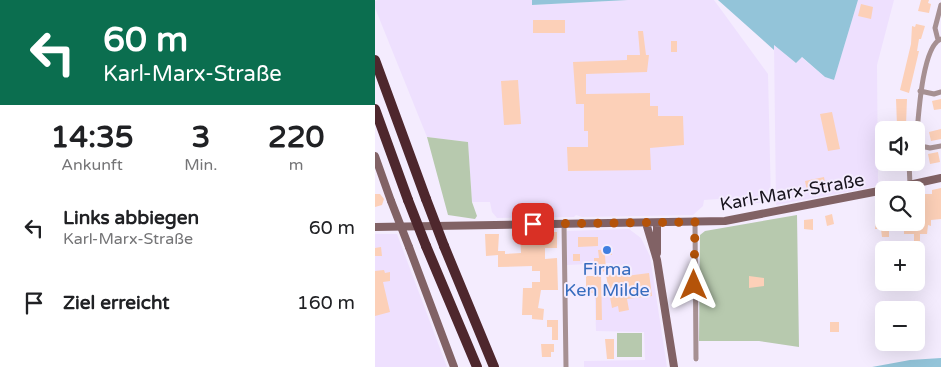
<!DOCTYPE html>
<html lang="de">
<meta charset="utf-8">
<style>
:root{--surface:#fff;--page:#f2f2f2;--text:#202124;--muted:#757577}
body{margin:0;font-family:"Varela Round",sans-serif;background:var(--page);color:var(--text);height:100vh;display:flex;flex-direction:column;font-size:19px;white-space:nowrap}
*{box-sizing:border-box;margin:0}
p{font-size:16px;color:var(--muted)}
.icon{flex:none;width:28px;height:28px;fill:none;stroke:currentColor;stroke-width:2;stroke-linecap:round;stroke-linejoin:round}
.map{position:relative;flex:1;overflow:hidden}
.side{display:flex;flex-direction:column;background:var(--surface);width:375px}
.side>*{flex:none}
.hud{background:#0b6e4f;color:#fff;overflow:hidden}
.controls{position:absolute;left:500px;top:121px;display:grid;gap:10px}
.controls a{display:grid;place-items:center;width:50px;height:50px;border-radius:8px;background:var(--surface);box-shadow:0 5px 20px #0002;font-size:25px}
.pin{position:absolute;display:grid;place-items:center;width:42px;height:42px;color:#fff;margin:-21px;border-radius:10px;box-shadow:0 2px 8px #0006}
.me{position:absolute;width:55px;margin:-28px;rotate:0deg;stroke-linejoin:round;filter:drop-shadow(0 0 4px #0008)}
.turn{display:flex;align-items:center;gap:18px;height:105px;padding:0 20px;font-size:22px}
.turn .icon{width:65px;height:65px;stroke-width:2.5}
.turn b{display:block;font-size:35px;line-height:42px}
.eta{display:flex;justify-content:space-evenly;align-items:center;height:85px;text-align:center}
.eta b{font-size:30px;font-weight:700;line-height:35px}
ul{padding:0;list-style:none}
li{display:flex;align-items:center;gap:15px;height:75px;padding:0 20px}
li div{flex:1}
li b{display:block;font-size:19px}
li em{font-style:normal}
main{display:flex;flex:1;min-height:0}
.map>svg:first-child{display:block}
.built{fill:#eee0fe}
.green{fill:#b7c9ae}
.water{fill:#93c4d9}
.building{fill:#fcd0b8}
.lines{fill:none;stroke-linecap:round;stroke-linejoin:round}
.street{stroke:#a69092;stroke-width:5}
.secondary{stroke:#816265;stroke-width:8}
.highway{stroke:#4e272d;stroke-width:10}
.secondary-bridge{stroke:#816265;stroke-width:8}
.highway-bridge{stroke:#4e272d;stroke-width:10}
.route{stroke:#b45309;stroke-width:9;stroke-dasharray:0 16.2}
.shop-dot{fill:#3f7fe0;stroke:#f4ecfe;stroke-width:2}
.labels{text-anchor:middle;stroke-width:4;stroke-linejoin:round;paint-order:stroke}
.street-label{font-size:18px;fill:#17131d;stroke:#f4ecfe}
.shop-label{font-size:18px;fill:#366cbe;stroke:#f4ecfe}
</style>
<main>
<section class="side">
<div class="hud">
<div class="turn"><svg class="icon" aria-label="left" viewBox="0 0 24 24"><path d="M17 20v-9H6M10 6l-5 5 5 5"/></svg><div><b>60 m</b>Karl-Marx-Straße</div></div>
</div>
<div class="eta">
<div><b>14:35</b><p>Ankunft</p></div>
<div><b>3</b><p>Min.</p></div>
<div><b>220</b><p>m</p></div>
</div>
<ul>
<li><svg class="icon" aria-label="left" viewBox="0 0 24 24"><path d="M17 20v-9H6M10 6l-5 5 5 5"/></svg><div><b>Links abbiegen</b><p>Karl-Marx-Straße</p></div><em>60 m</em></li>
<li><svg class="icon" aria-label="arrive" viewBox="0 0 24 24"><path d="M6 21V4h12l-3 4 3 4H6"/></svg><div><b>Ziel erreicht</b></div><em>160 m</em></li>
</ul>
</section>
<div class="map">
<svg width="566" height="367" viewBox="0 0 566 367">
<rect width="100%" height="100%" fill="#f4ecfe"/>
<path class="built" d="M 3,0 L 157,0 L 157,5 L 253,0 L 339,0 L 393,74 L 396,202 L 345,206 L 345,199 L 329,200 L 328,206 L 318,215 L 207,217 L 201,215 L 199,217 L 122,218 L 117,212 L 115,202 L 97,202 L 93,142 L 52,137 L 0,8 L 0,1 Z
M 483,0 L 519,0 L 502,65 L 503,186 L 401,205 L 399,45 L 421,63 L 426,57 L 450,77 L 459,80 Z
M 254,229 L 266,238 L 275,256 L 292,367 L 209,367 L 209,361 L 270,360 L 269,332 L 221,331 L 220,297 L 237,296 L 236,263 L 192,265 L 192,231 Z
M 0,234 L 22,234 L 72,367 L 0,367 Z"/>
<path class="green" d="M 52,137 L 93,142 L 97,202 L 102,216 L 100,219 L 73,215 Z
M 422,215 L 424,347 L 384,341 L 324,341 L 325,235 L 330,231 Z
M 242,333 L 267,333 L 267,357 L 242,357 Z"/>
<path class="water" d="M 157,0 L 253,0 L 157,5 Z
M 343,0 L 483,0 L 459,80 L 450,77 L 427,57 L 421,63 L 399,45 L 399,50 Z
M 566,358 L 566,367 L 497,367 L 535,360 Z"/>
<path class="building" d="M 546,0 L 554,0 L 553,3 L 556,4 L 554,13 L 543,11 Z
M 486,4 L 498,7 L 496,19 L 483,16 Z
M 158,20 L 190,20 L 190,33 L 158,33 Z
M 541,24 L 550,26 L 546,39 L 544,39 L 542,51 L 544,51 L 534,93 L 525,90 L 536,44 L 537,26 L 540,27 Z
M 263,31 L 268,31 L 271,55 L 274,55 L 272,72 L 211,74 L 211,94 L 275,93 L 275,106 L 283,106 L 283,116 L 308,116 L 309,145 L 275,148 L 276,170 L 193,171 L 192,147 L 213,147 L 213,131 L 209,131 L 209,104 L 201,104 L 198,62 L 252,60 L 252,55 L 265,55 Z
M 296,41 L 302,41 L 302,52 L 296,52 Z
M 143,80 L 146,124 L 129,125 L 126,81 Z
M 521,99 L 532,99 L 531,125 L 522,125 Z
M 566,99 L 566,109 L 559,110 L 557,101 Z
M 457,112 L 465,149 L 453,151 L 445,114 Z
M 566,129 L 566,139 L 556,141 L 554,132 Z
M 563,152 L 565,162 L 555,164 L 553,154 Z
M 449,177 L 451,188 L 432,191 L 430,181 Z
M 566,188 L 566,219 L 556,220 L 556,226 L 553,225 L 552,234 L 545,234 L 545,241 L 539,241 L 539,234 L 529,234 L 529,223 L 543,223 L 544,194 L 557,194 L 557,190 Z
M 0,194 L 5,194 L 9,199 L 7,205 L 0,207 Z
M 457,214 L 459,224 L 452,226 L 450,216 Z
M 438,219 L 438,230 L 429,229 L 429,220 Z
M 501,222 L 514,223 L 514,237 L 507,237 L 506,229 L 500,229 Z
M 145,232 L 182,232 L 182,248 L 170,248 L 170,259 L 182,258 L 183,290 L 166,290 L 163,308 L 169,309 L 168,320 L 157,319 L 157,315 L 147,315 L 148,288 L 157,288 L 157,282 L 165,282 L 165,271 L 157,271 L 157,266 L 123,267 L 123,255 L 111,256 L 110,234 L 124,234 L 123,251 L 130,251 L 130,254 L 146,253 Z
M 203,237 L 223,237 L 223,246 L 203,247 Z
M 6,247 L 7,256 L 0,256 L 0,248 Z
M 237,249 L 237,255 L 230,255 L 231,271 L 226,272 L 227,320 L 221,320 L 221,299 L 219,293 L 211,293 L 211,276 L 219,276 L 219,258 L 224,258 L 223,250 Z
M 198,254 L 205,254 L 205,261 L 198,261 Z
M 9,270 L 10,273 L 15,272 L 15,281 L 8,282 L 15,312 L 0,316 L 0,271 Z
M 246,273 L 247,275 L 251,276 L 274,273 L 277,296 L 252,299 L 254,310 L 244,312 L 243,306 L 237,308 L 231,275 Z
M 374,276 L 389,278 L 389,286 L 374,288 Z
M 172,320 L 183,320 L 183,340 L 177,340 L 177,327 L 172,327 Z
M 455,322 L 464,322 L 464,332 L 455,332 Z
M 230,339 L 239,339 L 239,359 L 232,359 Z
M 166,344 L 179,344 L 179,352 L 176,352 L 176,357 L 167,357 Z"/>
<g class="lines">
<path class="street" d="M 563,40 L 560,28 L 566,5
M 545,91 L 559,94 L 566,92
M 541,145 C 543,125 546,46 566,39
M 541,145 L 555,148 L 566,146
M 534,162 L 535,185
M 320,222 L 321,359
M 189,223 L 191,367"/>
<path class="secondary" d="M 0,156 L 16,201
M 511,190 L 566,178
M 271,223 L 282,260 L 299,367
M 0,227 L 350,221 L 509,190
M 34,247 L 79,367
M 282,253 L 282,223"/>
<path class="highway" d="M 0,60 L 51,199
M 0,109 L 33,200
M 51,246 L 102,367
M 69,246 L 119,367"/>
<path class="secondary-bridge" d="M 16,201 L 34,247"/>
<path class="highway-bridge" d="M 51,199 L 69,246
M 33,200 L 51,246"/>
</g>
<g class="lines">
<path class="route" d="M 158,224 L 320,222 L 319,285"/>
</g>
<circle class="shop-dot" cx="232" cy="250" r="5"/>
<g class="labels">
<g class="street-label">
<text transform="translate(417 192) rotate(-10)" y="6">Karl-Marx-Straße</text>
</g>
<g class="shop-label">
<text x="232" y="275">Firma<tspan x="232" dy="21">Ken Milde</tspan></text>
</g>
</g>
</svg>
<div class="controls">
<a><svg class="icon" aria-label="sound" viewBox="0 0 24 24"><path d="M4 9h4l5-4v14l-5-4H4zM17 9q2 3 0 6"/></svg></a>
<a><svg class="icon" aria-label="search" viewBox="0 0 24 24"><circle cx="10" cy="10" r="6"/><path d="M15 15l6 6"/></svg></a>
<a>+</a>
<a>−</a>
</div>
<div class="pin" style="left:158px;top:224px;background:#d93025"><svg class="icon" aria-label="arrive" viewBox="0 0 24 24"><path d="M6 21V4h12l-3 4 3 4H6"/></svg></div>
<svg class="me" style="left:319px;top:285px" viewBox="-20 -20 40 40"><path d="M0-17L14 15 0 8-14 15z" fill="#b45309" stroke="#fff" stroke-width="4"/></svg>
</div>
</main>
